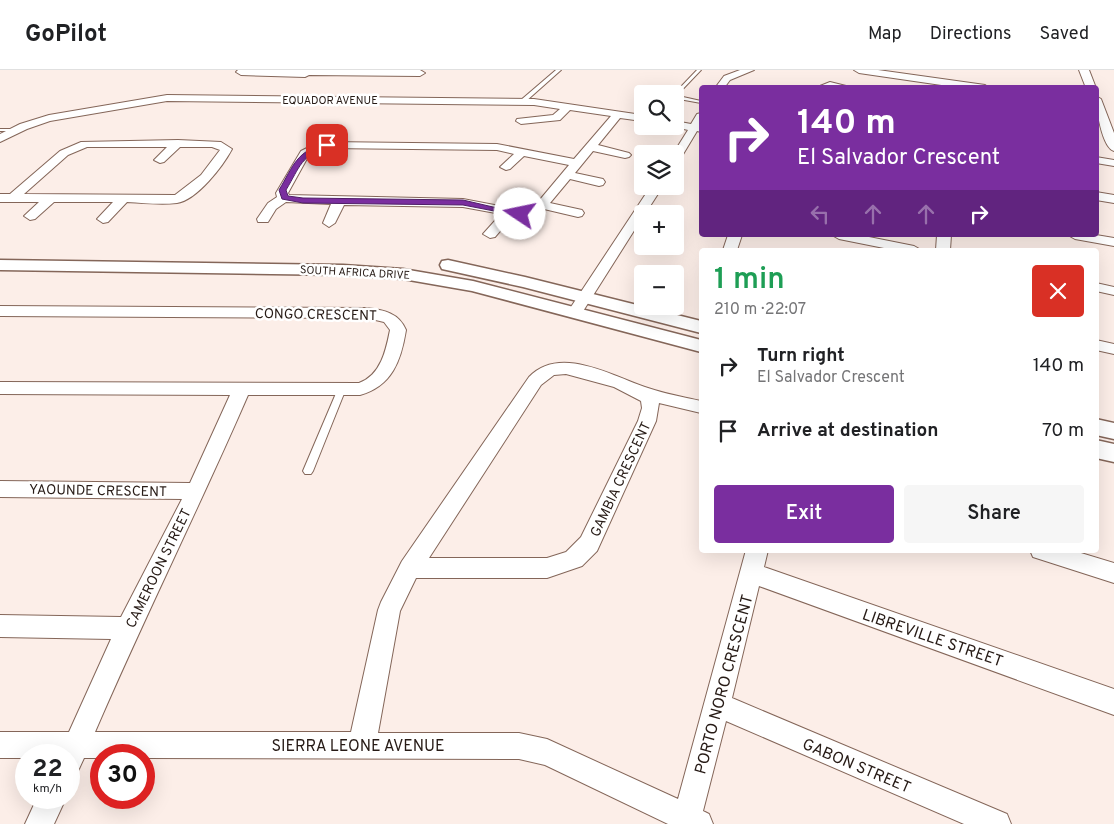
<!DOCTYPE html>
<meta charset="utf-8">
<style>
:root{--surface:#fff;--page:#f6f6f6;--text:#202124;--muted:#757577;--line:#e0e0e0;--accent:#7a2e9f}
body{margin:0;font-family:Overpass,sans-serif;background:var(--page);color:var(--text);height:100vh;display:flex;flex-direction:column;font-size:19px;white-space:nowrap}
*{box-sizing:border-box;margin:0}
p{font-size:16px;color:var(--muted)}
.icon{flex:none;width:28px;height:28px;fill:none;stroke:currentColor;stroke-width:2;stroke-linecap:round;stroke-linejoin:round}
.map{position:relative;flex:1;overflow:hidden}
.drawer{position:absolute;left:699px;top:178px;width:400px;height:305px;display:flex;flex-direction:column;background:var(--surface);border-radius:5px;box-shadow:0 5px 20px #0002}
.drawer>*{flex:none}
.hud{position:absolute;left:699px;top:15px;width:400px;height:152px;border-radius:5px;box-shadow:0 5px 20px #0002;background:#7a2e9f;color:#fff;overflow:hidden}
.buttons{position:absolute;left:634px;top:15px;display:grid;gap:10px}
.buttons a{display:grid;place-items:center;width:50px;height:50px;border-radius:5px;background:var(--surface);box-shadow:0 5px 20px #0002;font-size:25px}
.speed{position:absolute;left:15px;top:674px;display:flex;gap:10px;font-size:25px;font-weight:700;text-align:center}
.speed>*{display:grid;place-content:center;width:65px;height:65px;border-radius:50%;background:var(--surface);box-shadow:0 5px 20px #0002;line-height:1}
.speed small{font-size:12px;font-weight:400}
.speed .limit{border:8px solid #d22;background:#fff;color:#111}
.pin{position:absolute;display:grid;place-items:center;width:42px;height:42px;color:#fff;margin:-21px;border-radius:10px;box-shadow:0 2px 8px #0006}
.me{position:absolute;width:55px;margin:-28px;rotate:281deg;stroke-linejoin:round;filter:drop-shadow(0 0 4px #0008)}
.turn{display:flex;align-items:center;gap:18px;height:105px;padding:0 15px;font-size:22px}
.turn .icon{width:65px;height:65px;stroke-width:2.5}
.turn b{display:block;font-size:35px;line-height:42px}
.lanes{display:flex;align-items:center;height:48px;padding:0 15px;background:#0003;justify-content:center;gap:25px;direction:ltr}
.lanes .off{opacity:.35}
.round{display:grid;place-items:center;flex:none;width:52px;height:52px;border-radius:5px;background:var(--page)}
.summary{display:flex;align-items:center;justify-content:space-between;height:85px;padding:0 15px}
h1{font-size:30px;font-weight:600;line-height:38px;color:#1e9e55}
.action{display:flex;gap:10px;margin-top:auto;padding:10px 15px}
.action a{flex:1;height:58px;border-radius:5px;background:var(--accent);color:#fff;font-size:20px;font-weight:600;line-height:58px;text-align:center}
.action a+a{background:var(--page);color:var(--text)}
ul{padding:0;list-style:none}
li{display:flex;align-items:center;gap:15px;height:65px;padding:0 15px}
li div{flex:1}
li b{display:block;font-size:19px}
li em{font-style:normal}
header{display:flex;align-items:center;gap:30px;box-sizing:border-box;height:70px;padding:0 25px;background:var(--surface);border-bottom:1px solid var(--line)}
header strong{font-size:24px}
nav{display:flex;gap:28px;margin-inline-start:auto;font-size:18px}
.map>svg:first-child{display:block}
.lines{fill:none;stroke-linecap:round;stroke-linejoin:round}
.service-casing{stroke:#846659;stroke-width:2}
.minor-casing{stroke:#846659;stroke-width:2}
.tertiary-casing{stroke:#846659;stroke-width:3}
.service{fill:#fff;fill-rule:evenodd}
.minor{fill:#fff;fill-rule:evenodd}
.tertiary{fill:#fff;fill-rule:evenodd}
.route{fill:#7a2e9f;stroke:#4f1e67}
.labels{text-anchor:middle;stroke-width:5;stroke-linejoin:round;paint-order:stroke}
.far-street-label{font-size:11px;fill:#261a15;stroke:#fff}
.street-label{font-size:14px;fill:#261a15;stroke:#fff}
.near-street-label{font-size:16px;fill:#261a15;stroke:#fff}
</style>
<header>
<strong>GoPilot</strong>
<nav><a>Map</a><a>Directions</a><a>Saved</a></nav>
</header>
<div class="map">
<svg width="1114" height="754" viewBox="0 0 1114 754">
<rect width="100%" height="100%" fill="#fceee8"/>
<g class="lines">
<defs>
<path id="service" d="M 556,0 L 561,0 L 525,32 L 521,32 L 521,30 Z
M 697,0 L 701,0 L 679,23 L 683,27 L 701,31 L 701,33 L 679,29 L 675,23 Z
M 0,59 L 15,59 L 17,60 L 15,61 L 0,61 Z
M 341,318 L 345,321 L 313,401 L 311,404 L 305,404 L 303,401 L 337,321 Z"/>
<path id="minor" d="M 238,0 L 420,0 L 425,3 L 420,6 L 309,5 L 305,7 L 241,5 L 236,2 Z
M 740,0 L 754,0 L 730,10 L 724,18 L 715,18 L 724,6 Z
M 854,0 L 878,0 L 985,15 L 989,18 L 962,18 L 859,3 Z
M 1079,0 L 1089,0 L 1096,18 L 1086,18 Z
M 830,12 L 854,18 L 815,18 Z
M 167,25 L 534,29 L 642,45 L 642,51 L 620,48 L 598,75 L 629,83 L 631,85 L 629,87 L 625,88 L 593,81 L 575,103 L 603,109 L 605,112 L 603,115 L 599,116 L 570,109 L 550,133 L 582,140 L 584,143 L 582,146 L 578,147 L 544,139 C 536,146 524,149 513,146 L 495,167 L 490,168 L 483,164 L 501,144 L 463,137 L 344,135 L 335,153 L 329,157 L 323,153 L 331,134 L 286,132 L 276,139 L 268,152 L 258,152 L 257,149 L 268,133 L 277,127 L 276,123 L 301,81 L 313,75 L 327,72 L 497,74 L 574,89 L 611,46 L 570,40 L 560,50 L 521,54 L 516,51 L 517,49 L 553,45 L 560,39 L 534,35 L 167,31 L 50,51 L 27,59 L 0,72 L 0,64 L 20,54 L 49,45 ZM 327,78 L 497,80 L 514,84 L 500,97 L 506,100 L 510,99 L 524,86 L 569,95 L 538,132 L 530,138 L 520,140 L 463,129 L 289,125 L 288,123 L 309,85 Z
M 1096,26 L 1101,29 L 1114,63 L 1114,81 C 1102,78 1096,38 1096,26 Z
M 701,43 L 701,62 L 697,61 L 679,91 L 675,92 L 675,84 L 673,84 L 688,60 L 671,56 L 675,56 L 675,51 L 691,54 L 697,44 Z
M 178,70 L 221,72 L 232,79 C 223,96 197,130 177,133 C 161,135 143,133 127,132 L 108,152 L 103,153 L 97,149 L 113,132 L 54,132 L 35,149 L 30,150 L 24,146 L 39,132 L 0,132 L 0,124 L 10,124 L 60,81 L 81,72 ZM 87,77 L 167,77 L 154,90 L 160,93 L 164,92 L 180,77 L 212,77 L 220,80 L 201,105 L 175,125 L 24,124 L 68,85 Z
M 1096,87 L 1114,90 L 1114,96 L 1096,93 Z
M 651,116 L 663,116 L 645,144 L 642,144 L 642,148 L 580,246 L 570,246 L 567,243 Z
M 1096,122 L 1114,125 L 1114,133 L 1096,130 Z
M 728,165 L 742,165 L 737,180 L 723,180 Z
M 832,165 L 859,165 L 914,176 L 921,180 L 894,180 L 839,169 Z
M 937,165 L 951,165 L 950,180 L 936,180 Z
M 1068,165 L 1096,165 L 1114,168 L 1114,176 L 1075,169 Z
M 1096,213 L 1114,217 L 1114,225 L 1096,221 Z
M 0,236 L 367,238 C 384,240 399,243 406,260 C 401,291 392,316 360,325 L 248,325 C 199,438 144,548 95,662 L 351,662 L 378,540 L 381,532 L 402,491 L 529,307 C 560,274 614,307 648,318 C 665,324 684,327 701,331 L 701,343 L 659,333 L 656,351 L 597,481 L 582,496 L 547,508 L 416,508 L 400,541 L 378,663 L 519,663 L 547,669 L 678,729 L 746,480 L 768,480 L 764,497 L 1114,619 L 1114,645 L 759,516 L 732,628 L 1007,744 L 1011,754 L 964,754 L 726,651 L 703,741 L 709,744 L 713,754 L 668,754 L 545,695 L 519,689 L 144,688 L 144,685 L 101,685 L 101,688 L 84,688 L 78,701 L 69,705 L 69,685 L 26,685 L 26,688 L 0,688 L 0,662 L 69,662 L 111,569 L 0,567 L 0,545 L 121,547 L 182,429 L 0,427 L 0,411 L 190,413 L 230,325 L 0,324 L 0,312 L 359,313 C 381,305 386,280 390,260 L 384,252 L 367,248 L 0,246 ZM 566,304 L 614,317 L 641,331 L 642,338 L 638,351 L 581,467 L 566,482 L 547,488 L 429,488 L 541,315 L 554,305 Z
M 1096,270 L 1114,274 L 1114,284 L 1096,280 Z
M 1030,480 L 1071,480 L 1114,493 L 1114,513 L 1033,487 Z
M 37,728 L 66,728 L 54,754 L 25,754 Z"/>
<path id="tertiary" d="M 0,190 L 343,195 L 403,199 L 473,211 L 701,270 L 701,282 L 472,221 L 403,209 L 343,205 L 0,200 Z
M 448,190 L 525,207 L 701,251 L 701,263 L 523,217 L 442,199 L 440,195 L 442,191 Z
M 1096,349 L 1114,353 L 1114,369 L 1096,365 Z
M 1096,370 L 1114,374 L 1114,392 L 1096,388 Z"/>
</defs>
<use href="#service" class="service-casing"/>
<use href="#minor" class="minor-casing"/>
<use href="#tertiary" class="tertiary-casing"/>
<use href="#service" class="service"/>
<use href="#minor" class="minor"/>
<use href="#tertiary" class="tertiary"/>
</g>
<path class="route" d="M 327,73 L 330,74 L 330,77 C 301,84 300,97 286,120 L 288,126 L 303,128 L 463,130 L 523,144 L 520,146 L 463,135 L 303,133 L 282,129 L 279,120 C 294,95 296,81 327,73 Z"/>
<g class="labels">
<g class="far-street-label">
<text x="330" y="34">EQUADOR AVENUE</text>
<text transform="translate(355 202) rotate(3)" y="4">SOUTH AFRICA DRIVE</text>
</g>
<g class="street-label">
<text transform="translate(316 244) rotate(1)" y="5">CONGO CRESCENT</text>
<text transform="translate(620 409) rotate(-65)" y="5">GAMBIA CRESCENT</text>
<text transform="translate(98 420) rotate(1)" y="5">YAOUNDE CRESCENT</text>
<text transform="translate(158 498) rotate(-64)" y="5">CAMEROON STREET</text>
</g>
<g class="near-street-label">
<text transform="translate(933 567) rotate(19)" y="6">LIBREVILLE STREET</text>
<text transform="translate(723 614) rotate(-75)" y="6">PORTO NORO CRESCENT</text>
<text x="358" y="681">SIERRA LEONE AVENUE</text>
<text transform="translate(857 695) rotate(23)" y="6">GABON STREET</text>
</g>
</g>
</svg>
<div class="buttons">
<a><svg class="icon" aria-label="search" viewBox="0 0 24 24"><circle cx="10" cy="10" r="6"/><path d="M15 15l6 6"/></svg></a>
<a><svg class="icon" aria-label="layers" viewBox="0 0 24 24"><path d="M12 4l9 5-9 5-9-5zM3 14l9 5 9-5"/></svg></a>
<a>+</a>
<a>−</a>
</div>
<div class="speed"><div>22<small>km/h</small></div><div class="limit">30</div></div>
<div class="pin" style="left:327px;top:75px;background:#d93025"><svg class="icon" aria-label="arrive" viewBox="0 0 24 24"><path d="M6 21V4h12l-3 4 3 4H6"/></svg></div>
<svg class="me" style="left:520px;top:144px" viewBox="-20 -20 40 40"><circle r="19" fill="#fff"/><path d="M0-13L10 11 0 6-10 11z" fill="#7a2e9f"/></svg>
<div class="hud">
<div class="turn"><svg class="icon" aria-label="right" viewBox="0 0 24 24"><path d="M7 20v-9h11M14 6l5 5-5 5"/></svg><div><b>140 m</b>El Salvador Crescent</div></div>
<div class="lanes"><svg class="icon off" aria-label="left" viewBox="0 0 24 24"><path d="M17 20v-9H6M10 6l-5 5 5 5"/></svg><svg class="icon off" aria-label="ahead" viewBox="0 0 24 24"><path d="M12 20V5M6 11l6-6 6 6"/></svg><svg class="icon off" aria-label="ahead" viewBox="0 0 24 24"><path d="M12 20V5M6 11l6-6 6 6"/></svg><svg class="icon" aria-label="right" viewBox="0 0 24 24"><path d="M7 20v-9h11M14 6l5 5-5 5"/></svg></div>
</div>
<section class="drawer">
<div class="summary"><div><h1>1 min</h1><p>210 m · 22:07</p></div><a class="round" style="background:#d93025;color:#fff"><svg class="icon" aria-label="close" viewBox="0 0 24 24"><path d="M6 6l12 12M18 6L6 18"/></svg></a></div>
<ul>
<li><svg class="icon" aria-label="right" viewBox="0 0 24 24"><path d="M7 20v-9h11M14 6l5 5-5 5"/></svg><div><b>Turn right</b><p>El Salvador Crescent</p></div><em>140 m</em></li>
<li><svg class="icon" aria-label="arrive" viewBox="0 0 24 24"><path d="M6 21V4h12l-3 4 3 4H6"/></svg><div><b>Arrive at destination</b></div><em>70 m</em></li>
</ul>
<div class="action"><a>Exit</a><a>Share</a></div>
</section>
</div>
